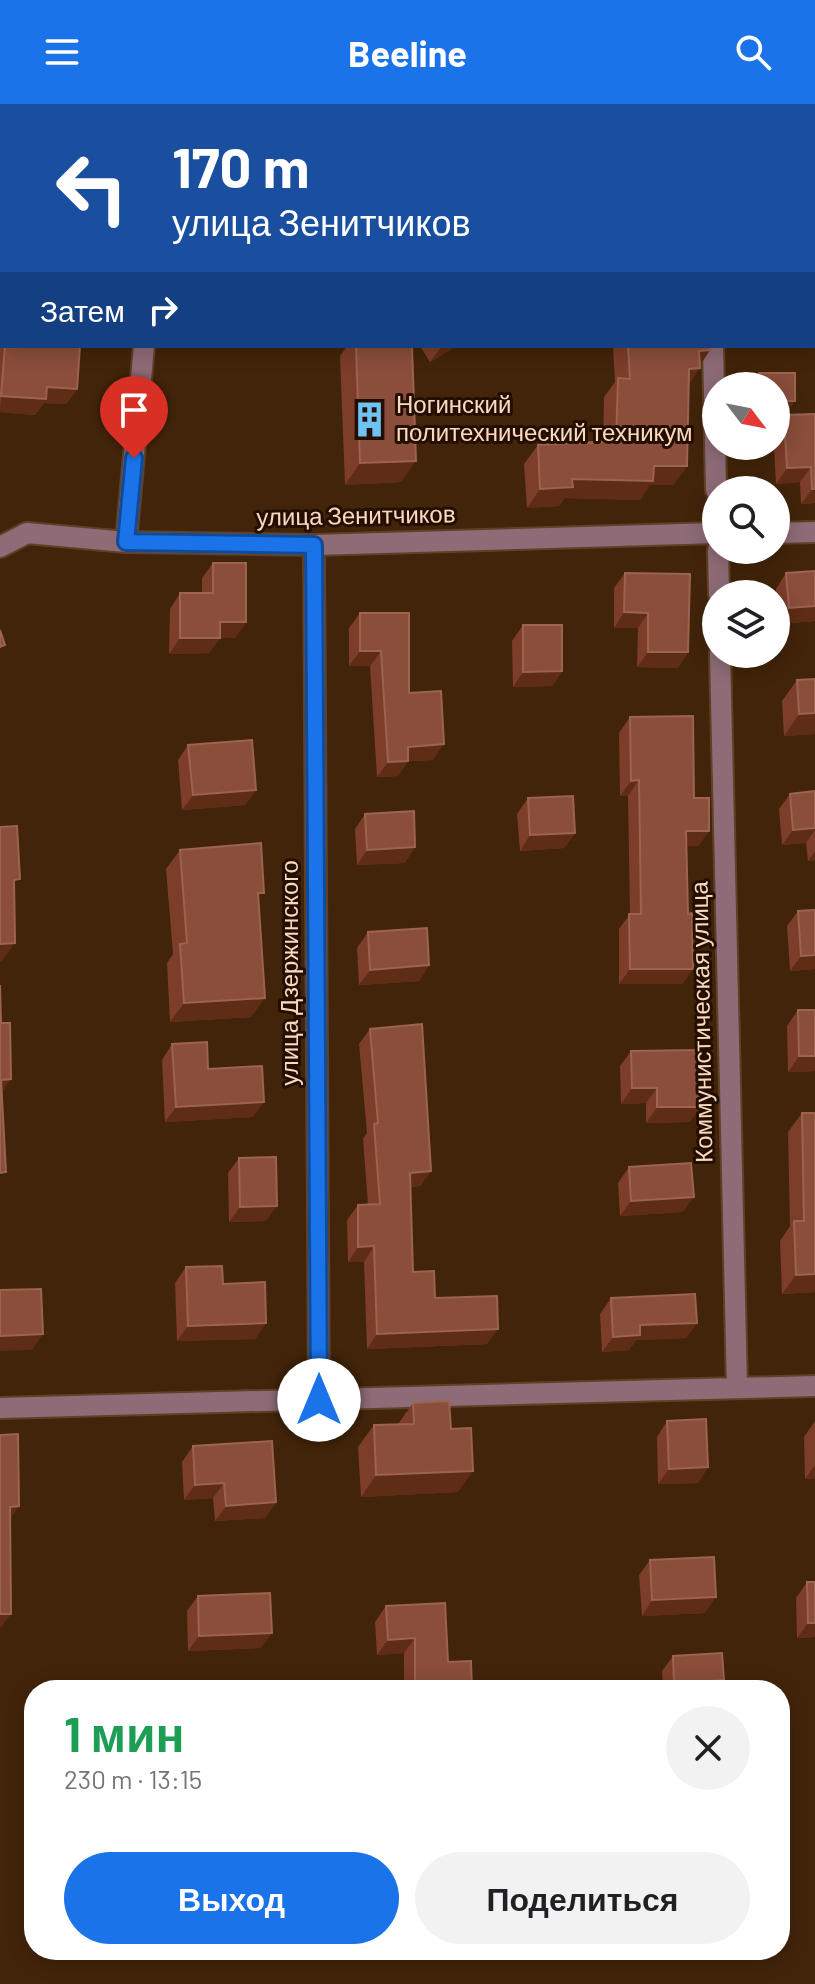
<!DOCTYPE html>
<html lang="ru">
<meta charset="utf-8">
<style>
:root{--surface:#fff;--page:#f2f2f2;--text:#202124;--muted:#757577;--accent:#1a73e8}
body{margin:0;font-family:Barlow,sans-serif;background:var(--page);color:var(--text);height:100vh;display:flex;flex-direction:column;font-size:30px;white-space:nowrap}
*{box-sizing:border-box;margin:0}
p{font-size:26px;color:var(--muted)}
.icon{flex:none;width:44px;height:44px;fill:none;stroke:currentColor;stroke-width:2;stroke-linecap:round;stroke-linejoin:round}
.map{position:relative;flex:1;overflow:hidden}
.sheet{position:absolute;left:24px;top:1576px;width:766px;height:280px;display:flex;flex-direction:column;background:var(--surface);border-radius:32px;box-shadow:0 4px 20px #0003}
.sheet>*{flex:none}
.top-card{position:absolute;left:0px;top:0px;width:816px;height:244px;box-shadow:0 4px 20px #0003;background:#1a4fa0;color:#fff;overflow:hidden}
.needle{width:52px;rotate:122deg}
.tools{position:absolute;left:702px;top:268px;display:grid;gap:16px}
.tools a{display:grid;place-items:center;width:88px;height:88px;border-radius:50%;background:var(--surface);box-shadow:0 4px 20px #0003;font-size:40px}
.pin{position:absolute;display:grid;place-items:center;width:68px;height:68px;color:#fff;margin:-82px -34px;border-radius:50% 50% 50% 0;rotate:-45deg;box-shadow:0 0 8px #0007}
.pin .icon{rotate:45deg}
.me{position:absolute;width:88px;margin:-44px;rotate:0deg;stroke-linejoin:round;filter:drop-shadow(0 0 6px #0008)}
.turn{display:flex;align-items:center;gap:28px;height:168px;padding:0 40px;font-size:36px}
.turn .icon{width:104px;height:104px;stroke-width:2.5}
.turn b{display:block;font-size:56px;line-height:68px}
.then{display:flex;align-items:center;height:76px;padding:0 40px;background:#0003;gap:16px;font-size:30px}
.round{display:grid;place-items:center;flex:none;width:84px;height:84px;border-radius:42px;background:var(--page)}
.head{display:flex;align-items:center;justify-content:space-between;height:136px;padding:0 40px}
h1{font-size:48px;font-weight:700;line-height:60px;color:#1e9e55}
.action{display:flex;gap:16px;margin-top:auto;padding:16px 40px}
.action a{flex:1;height:92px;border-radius:48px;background:var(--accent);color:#fff;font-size:32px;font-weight:700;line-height:92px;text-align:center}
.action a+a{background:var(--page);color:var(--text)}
header{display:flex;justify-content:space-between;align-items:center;height:104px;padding:0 40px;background:var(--accent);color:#fff;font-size:36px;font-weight:700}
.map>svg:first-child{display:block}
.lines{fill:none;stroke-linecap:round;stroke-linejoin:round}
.minor-casing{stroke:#5f4127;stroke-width:24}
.minor{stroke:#8e6c77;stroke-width:20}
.wall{fill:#7c3d29}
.shaded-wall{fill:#5f2c16}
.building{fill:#8a4e3a;stroke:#9c634f;stroke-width:2}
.route-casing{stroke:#114b97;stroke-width:20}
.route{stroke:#1a73e8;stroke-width:14}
.labels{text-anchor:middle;stroke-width:6;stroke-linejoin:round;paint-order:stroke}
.poi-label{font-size:24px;fill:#fad9c1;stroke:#240e00;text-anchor:start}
.street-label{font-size:24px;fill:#fad9c1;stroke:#240e00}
</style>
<header><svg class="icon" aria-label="menu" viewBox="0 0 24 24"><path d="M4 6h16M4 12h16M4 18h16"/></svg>Beeline<svg class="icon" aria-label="search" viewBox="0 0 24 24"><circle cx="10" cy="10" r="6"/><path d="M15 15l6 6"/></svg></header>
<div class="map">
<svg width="815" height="1880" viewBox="0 0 815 1880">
<rect width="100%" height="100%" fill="#42240a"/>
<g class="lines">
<defs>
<path id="minor" d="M 166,2 L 166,0
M 726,2 L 727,0
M 713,242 L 716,386
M 776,429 L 815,428
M 126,438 L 144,242
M 314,441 L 319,1296
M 0,443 L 27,429 L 126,438 L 314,441 L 716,429
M 718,446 L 719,490
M 720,550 L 737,1284
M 0,1304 L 815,1282"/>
</defs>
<use href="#minor" class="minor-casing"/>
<use href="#minor" class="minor"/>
</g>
<path class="wall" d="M 2,183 L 2,242 L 80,242 L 77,285 L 66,300 L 44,299 L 35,311 L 0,308 L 0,186 Z
M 347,242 L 412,242 L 401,378 L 345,381 L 340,252 Z
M 420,242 L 456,242 L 430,258 Z
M 613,242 L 710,242 L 710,246 L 688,281 L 687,362 L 673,381 L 650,381 L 640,396 L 565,394 L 559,402 L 527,404 L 524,360 L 538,341 L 603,338 L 604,293 L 615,278 Z
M 759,269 L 795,269 L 795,297 L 789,305 L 776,305 L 776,282 L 753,282 L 753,277 Z
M 815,310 L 815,399 L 801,400 L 800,378 L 776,380 L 774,342 L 776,342 L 776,322 L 784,311 Z
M 213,459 L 246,518 L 235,534 L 220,534 L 209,549 L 169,550 L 170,505 L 180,489 L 202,489 L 202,474 Z
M 815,467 L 815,517 L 778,520 L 776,485 L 786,469 Z
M 625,469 L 688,548 L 678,564 L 637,563 L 638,524 L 614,524 L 614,484 Z
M 360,509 L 409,589 L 433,656 L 408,657 L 398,672 L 377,673 L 370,562 L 349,562 L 349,524 Z
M 523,521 L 562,567 L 552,582 L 513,583 L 512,537 Z
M 797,576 L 815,630 L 784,632 L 782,597 Z
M 630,613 L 694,694 L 709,727 L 698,742 L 686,742 L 688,810 L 693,865 L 682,880 L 619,880 L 619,825 L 630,810 L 628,692 L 620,692 L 619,629 Z
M 188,641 L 256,686 L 245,701 L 182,706 L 178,656 Z
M 815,687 L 815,756 L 808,757 L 806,739 L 782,741 L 779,705 L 790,690 Z
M 528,694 L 575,729 L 564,744 L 520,747 L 517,710 Z
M 365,710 L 405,759 L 357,761 L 355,725 Z
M 180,746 L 259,797 L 251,913 L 170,918 L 167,859 L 173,850 L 166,765 Z
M 798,807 L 815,865 L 790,867 L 787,822 Z
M 368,828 L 429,861 L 419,877 L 359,881 L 357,844 Z
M 798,906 L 815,967 L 788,968 L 787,922 Z
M 370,925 L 431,1067 L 420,1082 L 410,1083 L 413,1168 L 435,1194 L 487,1240 L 367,1245 L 364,1158 L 348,1158 L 347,1116 L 358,1101 L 368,1101 L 363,1035 L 367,1029 L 359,940 Z
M 172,940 L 208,965 L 253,1013 L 165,1018 L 162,956 Z
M 631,947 L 690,1018 L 646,1019 L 646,999 L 621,1000 L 620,962 Z
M 802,1009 L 815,1009 L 815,1191 L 815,1188 L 782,1190 L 780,1137 L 790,1122 L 788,1028 Z
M 239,1054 L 266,1117 L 229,1118 L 228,1069 Z
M 629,1063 L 683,1108 L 620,1112 L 618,1079 Z
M 186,1163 L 223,1180 L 266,1219 L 255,1235 L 177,1237 L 175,1179 Z
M 611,1194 L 697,1219 L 686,1234 L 636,1236 L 629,1246 L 602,1248 L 600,1210 Z
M 413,1299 L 451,1325 L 458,1388 L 361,1393 L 358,1343 L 374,1321 L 398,1320 Z
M 667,1317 L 708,1363 L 698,1379 L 658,1380 L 657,1333 Z
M 815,1317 L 815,1375 L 805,1375 L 804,1333 Z
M 193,1342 L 276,1398 L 265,1414 L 215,1417 L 213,1394 L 184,1396 L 182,1358 Z
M 650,1456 L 705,1509 L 642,1512 L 639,1471 Z
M 807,1478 L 815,1478 L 815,1533 L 797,1534 L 796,1494 Z
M 198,1492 L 261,1544 L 188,1547 L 187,1507 Z
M 386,1502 L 448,1558 L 472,1586 L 404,1586 L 404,1549 L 377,1551 L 375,1518 Z
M 673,1552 L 717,1586 L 663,1586 L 662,1567 Z"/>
<path class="shaded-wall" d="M 210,0 L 256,0 L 254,2 L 209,2 Z
M 282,0 L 301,0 L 300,2 L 281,2 Z
M 0,48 L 2,48 L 2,65 L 0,64 Z
M 814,90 L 815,90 L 815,112 L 814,112 Z
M 442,242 L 456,242 L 430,258 Z
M 710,246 L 698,264 L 700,264 L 687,283 L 676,284 L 699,247 Z
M 47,283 L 77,285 L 66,300 L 44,299 L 35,311 L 0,308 L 1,292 Z
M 776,297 L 795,297 L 789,305 L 776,305 Z
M 416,357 L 401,378 L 345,381 L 360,359 Z
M 654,362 L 687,362 L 673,381 L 650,381 L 640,396 L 565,394 L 559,402 L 527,404 L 540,385 L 572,375 Z
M 811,363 L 800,378 L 776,380 L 787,364 Z
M 812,385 L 815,385 L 815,399 L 801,400 Z
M 815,502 L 815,517 L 778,520 L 789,504 Z
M 624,508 L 648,509 L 638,524 L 614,524 Z
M 220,518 L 246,518 L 235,534 L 209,534 Z
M 180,534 L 220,534 L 209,549 L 169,550 Z
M 360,547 L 381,547 L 370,562 L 349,562 Z
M 648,548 L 688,548 L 678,564 L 637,563 Z
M 562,567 L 552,582 L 513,583 L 523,568 Z
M 815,609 L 815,630 L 784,632 L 799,610 Z
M 444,640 L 433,656 L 408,657 L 398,672 L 377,673 L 388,658 L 408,643 Z
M 639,676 L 628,692 L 620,692 L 631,677 Z
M 256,686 L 245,701 L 182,706 L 193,691 Z
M 815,724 L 815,726 L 806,739 L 782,741 L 793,726 Z
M 686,727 L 709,727 L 698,742 L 675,743 Z
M 575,729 L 564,744 L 520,747 L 530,731 Z
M 415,743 L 405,759 L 357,761 L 367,746 Z
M 815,747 L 815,756 L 808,757 Z
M 15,839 L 1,858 L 0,858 L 0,840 Z
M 815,851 L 815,865 L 790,867 L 801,852 Z
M 429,861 L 419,877 L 359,881 L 370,866 Z
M 630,865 L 693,865 L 682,880 L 619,880 Z
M 265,894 L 251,913 L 170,918 L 184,899 Z
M 799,952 L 815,952 L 815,967 L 788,968 Z
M 11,975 L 0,991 L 1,976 Z
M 632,984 L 657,984 L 646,999 L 621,1000 Z
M 264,998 L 253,1013 L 165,1018 L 176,1003 Z
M 657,1003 L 701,1003 L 690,1018 L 646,1019 Z
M 431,1067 L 420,1082 L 399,1084 L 410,1069 Z
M 694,1093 L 683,1108 L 620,1112 L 631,1097 Z
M 277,1102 L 266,1117 L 229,1118 L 240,1103 Z
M 374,1142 L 364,1158 L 348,1158 L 358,1143 Z
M 815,1170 L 815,1188 L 782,1190 L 796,1171 Z
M 266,1219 L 255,1235 L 177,1237 L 188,1222 Z
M 697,1219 L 686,1234 L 636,1236 L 629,1246 L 602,1248 L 613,1233 L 640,1221 Z
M 498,1225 L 487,1240 L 367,1245 L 377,1230 Z
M 43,1230 L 32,1246 L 0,1247 L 0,1232 Z
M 815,1361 L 815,1375 L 805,1375 Z
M 708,1363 L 698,1379 L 658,1380 L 669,1365 Z
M 473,1367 L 458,1388 L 361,1393 L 376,1371 Z
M 224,1379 L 213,1394 L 184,1396 L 195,1381 Z
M 276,1398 L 265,1414 L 215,1417 L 226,1402 Z
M 19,1402 L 8,1418 L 10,1403 Z
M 716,1493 L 705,1509 L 642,1512 L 652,1496 Z
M 0,1510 L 11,1510 L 0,1525 Z
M 808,1519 L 815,1519 L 815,1533 L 797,1534 Z
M 272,1529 L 261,1544 L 188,1547 L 199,1532 Z
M 415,1534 L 404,1549 L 377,1551 L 388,1536 Z
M 724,1576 L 717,1586 L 669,1586 L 674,1579 Z"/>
<path class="building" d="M 259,0 L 290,0 L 290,2 L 258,2 Z
M 815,4 L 815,90 L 814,90 L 814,5 Z
M 0,8 L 2,8 L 2,48 L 0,48 Z
M 814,149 L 815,149 L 815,198 L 814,198 Z
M 5,242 L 80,242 L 77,285 L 47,283 L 46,295 L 1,292 Z
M 356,242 L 412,242 L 416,357 L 360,359 Z
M 628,242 L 710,242 L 710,246 L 699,247 L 700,264 L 689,265 L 687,362 L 654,362 L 653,377 L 572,375 L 573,383 L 540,385 L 538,341 L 616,337 L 618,274 L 630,275 Z
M 759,269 L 795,269 L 795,297 L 776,297 L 776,282 L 759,282 Z
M 815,310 L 815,385 L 812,385 L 811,363 L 787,364 L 784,311 Z
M 213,459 L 246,459 L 246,518 L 220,518 L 220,534 L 180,534 L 180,489 L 213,489 Z
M 815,467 L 815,502 L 789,504 L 786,469 Z
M 625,469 L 690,470 L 688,548 L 648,548 L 648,509 L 624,508 Z
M 360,509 L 409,509 L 409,589 L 441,587 L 444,640 L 408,643 L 408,657 L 388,658 L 381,547 L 360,547 Z
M 523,521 L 562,521 L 562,567 L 523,568 Z
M 0,526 L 5,541 L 0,543 Z
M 815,575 L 815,609 L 799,610 L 797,576 Z
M 693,612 L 694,694 L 709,694 L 709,727 L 686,727 L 688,810 L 692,809 L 693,865 L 630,865 L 629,810 L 641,810 L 639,676 L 631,677 L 630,613 Z
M 252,636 L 256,686 L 193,691 L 188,641 Z
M 815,687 L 815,724 L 793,726 L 790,690 Z
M 573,692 L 575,729 L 530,731 L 528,694 Z
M 414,707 L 415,743 L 367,746 L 365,710 Z
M 17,722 L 20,775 L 14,776 L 15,839 L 0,840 L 0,723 Z
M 261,739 L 264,789 L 258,789 L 265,894 L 184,899 L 180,840 L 187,839 L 180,746 Z
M 815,806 L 815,851 L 801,852 L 798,807 Z
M 427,824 L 429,861 L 370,866 L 368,828 Z
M 0,881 L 1,919 L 10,919 L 11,975 L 1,976 L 6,1068 L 0,1069 Z
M 798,906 L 815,906 L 815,952 L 799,952 Z
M 422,920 L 431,1067 L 410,1069 L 413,1168 L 434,1167 L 435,1194 L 497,1192 L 498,1225 L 377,1230 L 374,1142 L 358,1143 L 358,1101 L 380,1100 L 374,1020 L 378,1019 L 370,925 Z
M 207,938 L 208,965 L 262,962 L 264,998 L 176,1003 L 172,940 Z
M 700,946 L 701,1003 L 657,1003 L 657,984 L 632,984 L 631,947 Z
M 802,1009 L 815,1009 L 815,1170 L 796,1171 L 794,1117 L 804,1117 Z
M 276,1053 L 277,1102 L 240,1103 L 239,1054 Z
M 691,1059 L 694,1093 L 631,1097 L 629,1063 Z
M 222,1162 L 223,1180 L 265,1178 L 266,1219 L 188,1222 L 186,1163 Z
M 41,1185 L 43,1230 L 0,1232 L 0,1186 Z
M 695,1190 L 697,1219 L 640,1221 L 640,1231 L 613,1233 L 611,1194 Z
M 449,1297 L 451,1325 L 471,1324 L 473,1367 L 376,1371 L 374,1321 L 414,1320 L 413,1299 Z
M 706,1315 L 708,1363 L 669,1365 L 667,1317 Z
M 18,1330 L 19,1402 L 10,1403 L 11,1510 L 0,1510 L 0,1331 Z
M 272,1337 L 276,1398 L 226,1402 L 224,1379 L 195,1381 L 193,1342 Z
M 714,1453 L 716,1493 L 652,1496 L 650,1456 Z
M 807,1478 L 815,1478 L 815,1519 L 808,1519 Z
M 270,1489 L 272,1529 L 199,1532 L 198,1492 Z
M 445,1499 L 448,1558 L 471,1557 L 472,1586 L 415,1586 L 415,1534 L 388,1536 L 386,1502 Z
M 722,1549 L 724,1576 L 674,1579 L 673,1552 Z"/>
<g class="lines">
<defs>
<path id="route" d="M 134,354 L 126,438 L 314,441 L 319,1296"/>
</defs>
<use href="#route" class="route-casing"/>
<use href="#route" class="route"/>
</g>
<defs>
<symbol id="building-bare" viewBox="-9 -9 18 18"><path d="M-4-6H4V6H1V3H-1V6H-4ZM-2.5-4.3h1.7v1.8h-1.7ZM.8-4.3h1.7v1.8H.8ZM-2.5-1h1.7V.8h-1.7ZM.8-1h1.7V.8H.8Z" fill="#6fc2f4" stroke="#240e00" stroke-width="2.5" paint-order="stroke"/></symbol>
</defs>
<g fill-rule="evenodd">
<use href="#building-bare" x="344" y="290" width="51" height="51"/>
</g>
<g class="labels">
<g class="poi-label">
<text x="396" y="309">Ногинский<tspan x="396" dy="28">политехнический техникум</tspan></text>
</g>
<g class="street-label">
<text transform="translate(356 412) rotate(-1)" y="8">улица Зенитчиков</text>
<text transform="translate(290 869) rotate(-90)" y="8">улица Дзержинского</text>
<text transform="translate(702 918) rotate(-91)" y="8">Коммунистическая улица</text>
</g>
</g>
</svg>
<div class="tools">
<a><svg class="needle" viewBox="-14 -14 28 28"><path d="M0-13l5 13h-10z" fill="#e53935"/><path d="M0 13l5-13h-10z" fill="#757577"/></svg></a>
<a><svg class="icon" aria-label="search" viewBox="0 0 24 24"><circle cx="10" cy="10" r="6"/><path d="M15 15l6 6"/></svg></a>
<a><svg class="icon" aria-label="layers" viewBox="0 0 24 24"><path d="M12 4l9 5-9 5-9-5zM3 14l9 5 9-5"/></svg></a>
</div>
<div class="pin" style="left:134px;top:354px;background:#d93025"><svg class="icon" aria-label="arrive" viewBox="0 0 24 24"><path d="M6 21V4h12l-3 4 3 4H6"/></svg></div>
<svg class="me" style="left:319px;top:1296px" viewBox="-20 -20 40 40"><circle r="19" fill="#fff"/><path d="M0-13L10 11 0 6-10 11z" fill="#1a73e8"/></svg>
<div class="top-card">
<div class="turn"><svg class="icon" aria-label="left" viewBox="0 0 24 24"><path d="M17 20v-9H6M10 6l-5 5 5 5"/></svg><div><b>170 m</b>улица Зенитчиков</div></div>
<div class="then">Затем<svg class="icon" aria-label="right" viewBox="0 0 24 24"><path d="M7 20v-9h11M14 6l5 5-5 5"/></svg></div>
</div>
<section class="sheet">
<div class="head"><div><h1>1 мин</h1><p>230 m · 13:15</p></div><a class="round"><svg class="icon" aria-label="close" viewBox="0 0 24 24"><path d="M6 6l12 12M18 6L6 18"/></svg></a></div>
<div class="action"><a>Выход</a><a>Поделиться</a></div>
</section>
</div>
